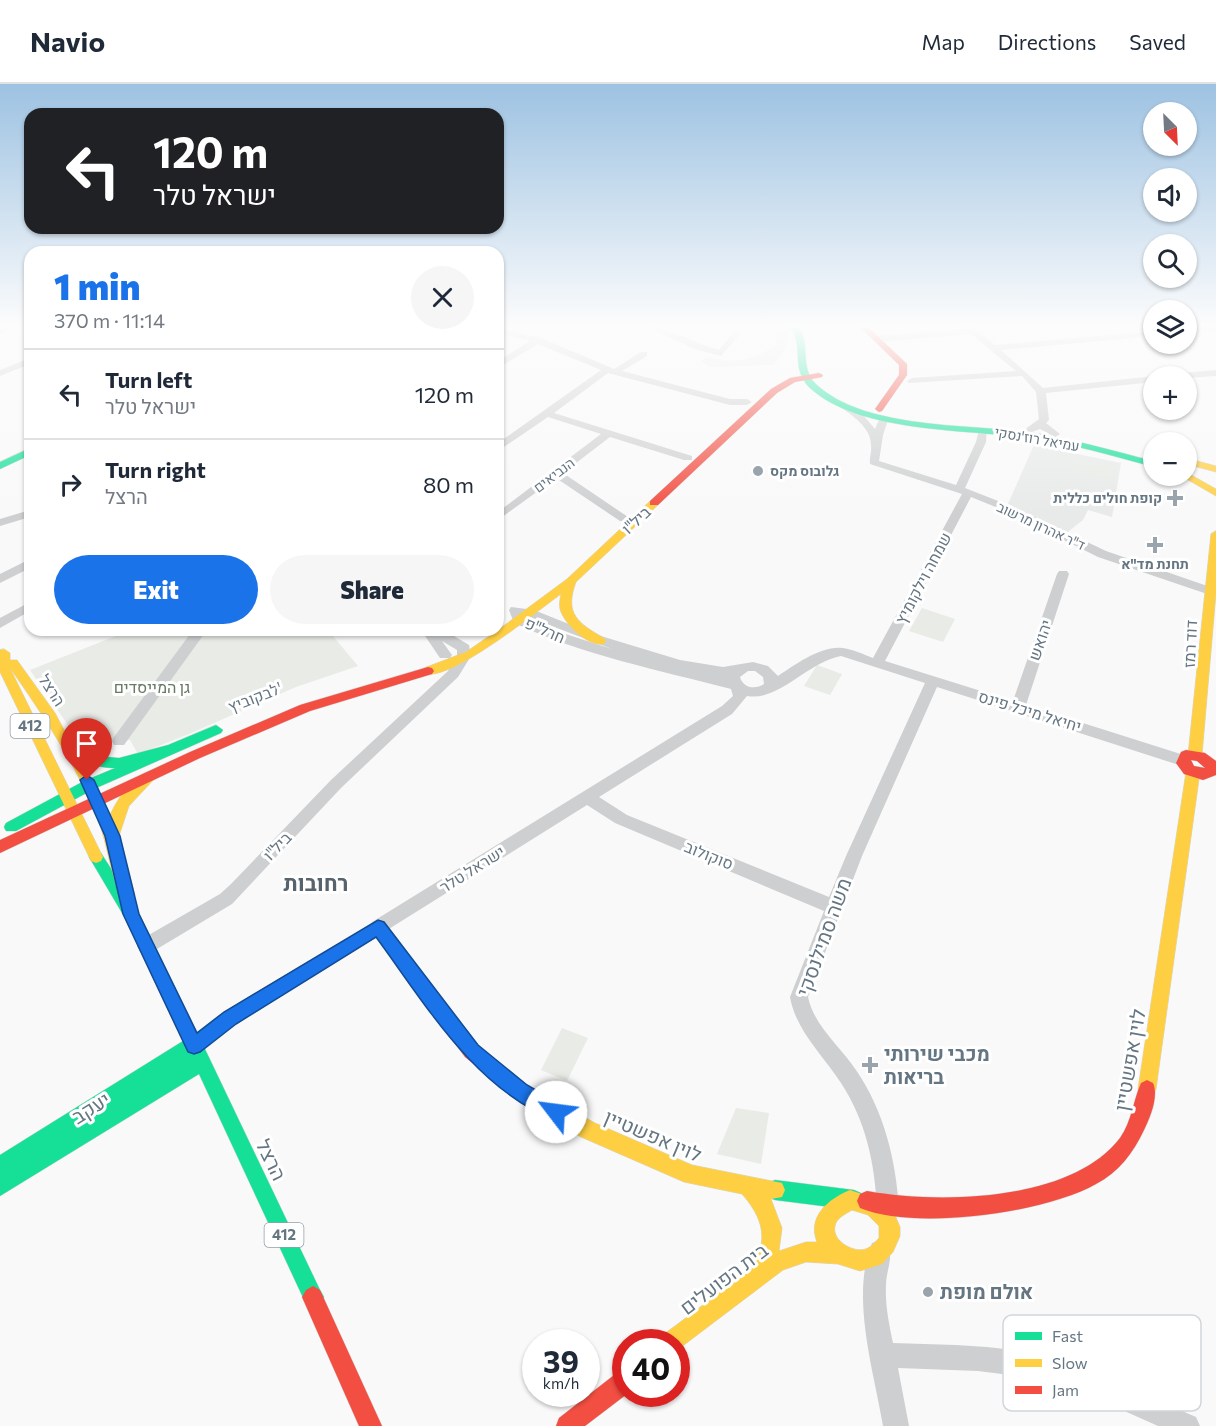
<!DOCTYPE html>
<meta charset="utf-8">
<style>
:root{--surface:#fff;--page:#f6f6f7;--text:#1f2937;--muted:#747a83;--line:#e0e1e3;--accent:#1a73e8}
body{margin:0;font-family:Commissioner,Heebo,sans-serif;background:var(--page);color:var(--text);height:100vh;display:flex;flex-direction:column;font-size:22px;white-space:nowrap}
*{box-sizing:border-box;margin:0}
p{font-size:20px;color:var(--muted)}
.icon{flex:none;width:33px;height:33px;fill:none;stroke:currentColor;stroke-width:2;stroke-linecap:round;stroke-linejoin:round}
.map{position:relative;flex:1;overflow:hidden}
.sheet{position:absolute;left:24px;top:162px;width:480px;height:390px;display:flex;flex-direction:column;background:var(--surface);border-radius:18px;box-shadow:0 2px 4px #0004}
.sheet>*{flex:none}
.banner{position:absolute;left:24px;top:24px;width:480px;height:126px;border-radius:18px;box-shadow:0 2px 4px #0004;background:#202124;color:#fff;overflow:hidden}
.needle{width:39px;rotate:156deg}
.buttons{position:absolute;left:1143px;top:18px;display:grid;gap:12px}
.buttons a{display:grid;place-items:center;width:54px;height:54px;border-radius:50%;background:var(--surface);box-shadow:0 2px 4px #0004;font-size:30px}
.speed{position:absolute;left:522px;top:1245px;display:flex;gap:12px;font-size:30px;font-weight:700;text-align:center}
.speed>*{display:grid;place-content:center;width:78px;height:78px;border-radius:50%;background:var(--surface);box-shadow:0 2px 4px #0004;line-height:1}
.speed small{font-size:15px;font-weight:400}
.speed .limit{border:9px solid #d22;background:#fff;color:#111}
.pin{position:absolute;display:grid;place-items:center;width:51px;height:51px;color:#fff;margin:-62px -26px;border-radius:50% 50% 50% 0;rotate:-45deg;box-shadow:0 0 6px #0007}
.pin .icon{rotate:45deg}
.me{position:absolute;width:66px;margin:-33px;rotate:300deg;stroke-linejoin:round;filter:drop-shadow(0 0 4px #0008)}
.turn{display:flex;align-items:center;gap:21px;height:126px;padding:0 30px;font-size:27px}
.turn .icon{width:78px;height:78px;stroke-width:2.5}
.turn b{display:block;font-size:42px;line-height:51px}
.round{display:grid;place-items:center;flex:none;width:63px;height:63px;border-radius:32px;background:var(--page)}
.summary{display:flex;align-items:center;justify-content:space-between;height:102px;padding:0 30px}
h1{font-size:36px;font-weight:800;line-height:45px;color:var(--accent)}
.primary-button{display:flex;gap:12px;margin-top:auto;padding:12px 30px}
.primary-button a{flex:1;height:69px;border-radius:36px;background:var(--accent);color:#fff;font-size:24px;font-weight:800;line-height:69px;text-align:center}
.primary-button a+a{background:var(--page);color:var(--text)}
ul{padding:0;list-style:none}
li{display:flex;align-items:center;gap:18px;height:90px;padding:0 30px;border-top:2px solid var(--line)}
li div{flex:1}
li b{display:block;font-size:22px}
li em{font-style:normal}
header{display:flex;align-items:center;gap:36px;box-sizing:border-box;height:84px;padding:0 30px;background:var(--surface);border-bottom:2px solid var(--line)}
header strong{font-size:28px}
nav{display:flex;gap:33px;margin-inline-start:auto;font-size:21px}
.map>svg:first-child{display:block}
.built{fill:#e8e9e9}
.green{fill:#e8ebe6}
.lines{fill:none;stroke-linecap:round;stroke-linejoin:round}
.fast-casing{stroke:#d5d6d7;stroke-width:1}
.slow-casing{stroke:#d5d6d7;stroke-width:1}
.jam-casing{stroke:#d5d6d7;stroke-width:1}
.street{fill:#cecfd0;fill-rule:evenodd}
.fast{fill:#16e098;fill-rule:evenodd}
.slow{fill:#ffcf43;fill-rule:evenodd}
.jam{fill:#f24e42;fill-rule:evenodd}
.route{fill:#1a73e8;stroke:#114b97;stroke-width:1.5}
.poi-dot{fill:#99a4ac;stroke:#fff;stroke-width:2}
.labels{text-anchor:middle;stroke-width:6;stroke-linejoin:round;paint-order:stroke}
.far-street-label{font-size:14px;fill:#657683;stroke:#fff}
.far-poi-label{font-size:14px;font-weight:bold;fill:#657683;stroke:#fff;text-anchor:start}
.shield{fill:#fff;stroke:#939fa8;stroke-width:1.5}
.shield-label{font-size:15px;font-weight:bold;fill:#657683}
.street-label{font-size:16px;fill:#657683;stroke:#fff}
.park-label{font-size:16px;fill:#687a64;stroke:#fff}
.near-street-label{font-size:20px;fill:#657683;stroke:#fff}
.near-poi-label{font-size:20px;font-weight:bold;fill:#657683;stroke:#fff;text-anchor:start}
.district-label{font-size:22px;font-weight:bold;fill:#57646e;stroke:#fff}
.key{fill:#fff;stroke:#d1d6da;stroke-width:1.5}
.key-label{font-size:16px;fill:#657683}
</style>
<header>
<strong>Navio</strong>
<nav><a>Map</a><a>Directions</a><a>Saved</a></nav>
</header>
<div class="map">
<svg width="1216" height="1342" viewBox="0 0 1216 1342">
<rect width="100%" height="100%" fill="#f9f9f9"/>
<path class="built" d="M 1034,361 L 1121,379 L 1112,433 L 1088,426 L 1083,436 L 1064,451 L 1007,422 Z"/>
<path class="green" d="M 770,243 L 784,243 C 795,256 782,270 774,281 L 709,283 L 701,277 L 709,273 C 735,280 754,276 776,261 L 775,248 Z
M 1078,375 L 1115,383 L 1111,396 L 1073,387 Z
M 922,524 L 955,535 L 943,558 L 909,547 Z
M 131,546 L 328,546 L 358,582 L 296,603 L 189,650 L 138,670 L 130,656 L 109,655 L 89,662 L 70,644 L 30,586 Z
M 817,581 L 842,590 L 830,611 L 804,602 Z
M 562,944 L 588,954 L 567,997 L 541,986 Z
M 736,1024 L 769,1029 L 761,1080 L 717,1070 Z"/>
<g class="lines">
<defs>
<path id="fast" d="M 790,243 L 798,243 C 812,259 798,284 817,301 C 865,345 967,340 1028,348 C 1071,354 1112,367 1154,377 L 1154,383 C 1112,372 1071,359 1028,354 C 965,345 861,349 811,305 C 789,285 805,262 790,243 Z
M 30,364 L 30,371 L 0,385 L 0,378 Z
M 216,641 L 223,646 L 221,649 L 94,705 L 16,747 L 6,747 L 4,743 L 6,739 L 84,697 L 115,684 C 98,684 76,678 65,664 L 67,661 L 77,661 L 98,672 L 119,674 L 168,661 Z
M 96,767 L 101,769 L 137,825 L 197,948 L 224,928 L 294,886 L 300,884 L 306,886 L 308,891 L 306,896 L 236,940 L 204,963 L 320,1206 L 324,1213 L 320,1220 L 313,1224 L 306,1220 L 199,990 L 0,1112 L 0,1071 L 183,957 L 125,834 L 89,773 L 91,769 Z
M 775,1096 L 854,1106 L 861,1109 L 864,1116 L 861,1123 L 854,1126 L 775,1116 L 768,1113 L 765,1106 L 768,1099 Z"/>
<path id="slow" d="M 1186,374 L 1216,382 L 1216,388 L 1186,380 Z
M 1186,388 L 1216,405 L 1216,412 L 1183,393 L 1182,392 L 1186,392 Z
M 654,416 L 658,417 L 658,421 L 576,498 C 564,530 578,539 604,554 L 606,557 L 604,560 C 588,563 564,540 560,525 C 559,520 560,515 561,510 C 536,528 452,597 424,590 L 422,587 L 424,584 L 466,568 L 498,546 L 567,495 L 650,417 Z
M 1216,447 L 1216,509 L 1202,671 L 1195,676 L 1188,671 L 1211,450 Z
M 4,565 L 10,569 L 10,576 L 17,576 L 55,629 L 110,731 C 118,714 132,692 150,687 L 155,688 L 157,692 L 129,722 L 119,752 L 135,811 L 132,816 L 127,817 L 122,816 C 110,791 108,761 98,736 C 77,682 43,631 10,584 L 103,773 L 101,777 L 96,779 L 91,777 L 0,588 L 0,566 Z
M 1193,683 L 1198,684 L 1200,688 L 1156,1005 L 1153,1011 L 1147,1014 L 1141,1011 L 1138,1005 L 1186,688 L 1188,684 Z
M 524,1000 L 595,1039 L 692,1081 L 782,1099 L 785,1106 L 782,1113 L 771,1115 L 782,1144 L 779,1167 L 806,1158 L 817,1158 C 807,1133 828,1115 850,1106 L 882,1117 L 894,1129 L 900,1143 L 900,1152 L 893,1168 L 882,1180 L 860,1187 L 838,1180 L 806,1178 L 783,1186 L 676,1267 L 676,1258 L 661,1258 L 664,1250 C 682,1237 699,1224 716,1211 C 726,1203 742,1195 750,1185 C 770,1157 763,1134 742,1110 L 684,1098 L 581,1053 L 518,1015 L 515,1009 L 518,1003 ZM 852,1126 L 868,1131 L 879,1142 L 879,1154 C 876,1157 872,1162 868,1164 C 856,1171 831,1157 835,1142 C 836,1134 846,1130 852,1126 Z"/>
<path id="jam" d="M 860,243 L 868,243 L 907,280 L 907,291 L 882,327 L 879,328 L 875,325 L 899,291 L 899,281 Z
M 819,289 L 823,291 L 822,293 L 795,298 L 777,309 L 658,421 L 650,421 L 650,417 L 771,305 L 790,294 Z
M 428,583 L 432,584 L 434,587 L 432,590 L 310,627 L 200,674 L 0,769 L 0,756 L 190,668 L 300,621 Z
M 1186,666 L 1205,669 L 1216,677 L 1216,691 L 1203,696 L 1184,690 L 1176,679 L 1181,668 ZM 1191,676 L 1197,677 L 1205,684 L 1194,682 Z
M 378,836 L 384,838 L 477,961 L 530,1003 L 533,1009 L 530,1015 L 524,1018 L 518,1015 L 465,973 L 376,853 L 306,896 L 300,898 L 294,896 L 292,891 L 294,886 Z
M 1147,996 L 1153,999 C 1159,1012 1150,1034 1144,1046 C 1133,1069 1119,1088 1096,1100 C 1045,1129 915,1147 860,1124 L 857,1117 L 860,1110 L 867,1107 C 940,1120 1071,1118 1120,1054 C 1132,1037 1133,1017 1141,999 Z
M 313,1202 L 320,1206 L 382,1342 L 359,1342 L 302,1213 L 306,1206 Z
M 626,1285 L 627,1310 L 585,1342 L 556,1342 L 559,1334 L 618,1288 Z"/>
</defs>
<use href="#fast" class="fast-casing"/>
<use href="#slow" class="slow-casing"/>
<use href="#jam" class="jam-casing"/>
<path class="street" d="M 3,243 L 14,243 L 0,250 L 0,244 Z
M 647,243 C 671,243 695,260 719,266 L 734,247 L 741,249 L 721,272 L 695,265 Z
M 964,243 L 973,243 L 995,261 L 1154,247 L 1154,252 L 1001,266 L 1043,304 L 1154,292 L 1154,298 L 1046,309 L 1049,336 L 1046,339 L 1060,350 L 1055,353 L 1040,345 L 1029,349 L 1024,346 L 1039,335 L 1036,308 L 1022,292 L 909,299 L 907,297 L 912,294 L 1016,287 L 971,250 L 877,258 L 873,255 L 877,252 L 966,245 Z
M 1216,243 L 1216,246 L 1186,249 L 1186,244 Z
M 498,244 L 541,254 L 614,285 L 641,268 L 647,268 L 647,272 L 622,287 L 730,315 L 747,315 L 752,318 L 747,321 L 730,321 L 608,289 L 554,329 L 692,372 L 692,376 L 684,376 L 610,353 L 563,389 L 628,433 L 628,437 L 620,437 L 556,394 L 498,436 L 498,428 L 601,350 L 548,333 L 498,367 L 498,359 L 601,286 L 538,260 L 498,284 L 498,277 L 530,257 L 498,249 Z
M 30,274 L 30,280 L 0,292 L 0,286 Z
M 1216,286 L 1216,292 L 1186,294 L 1177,292 L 1182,289 Z
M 845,319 L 863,331 L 875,345 L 881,331 L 889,333 L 883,351 L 879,377 L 956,401 L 976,358 L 979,346 L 987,344 L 986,358 L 965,404 L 1016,424 L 1106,467 L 1216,505 L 1216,513 L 1098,473 L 1008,428 L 971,413 L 885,577 L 1013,617 L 1057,490 L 1059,487 L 1067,487 L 1069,490 L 1026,621 L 1187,672 L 1190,676 L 1187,680 L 1182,682 L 937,603 L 862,772 L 808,913 C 814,942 840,962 856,986 C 884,1027 896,1076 899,1125 L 896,1133 L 888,1136 L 880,1133 L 877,1125 C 875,1080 866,1037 841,999 C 823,971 796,947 790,913 L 824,827 L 615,739 L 587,721 L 384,848 L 378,851 L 372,848 L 369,843 L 372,838 L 722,622 L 733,612 L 731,605 C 658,586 583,571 514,539 L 509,526 L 511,523 L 534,526 L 591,549 L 680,576 L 723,583 L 753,578 L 768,582 L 778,592 C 795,581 820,562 842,564 C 852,565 863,570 873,574 L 962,410 L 870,380 C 869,374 872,368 871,361 C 871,344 854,333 842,324 L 842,320 ZM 523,531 L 612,565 L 550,545 ZM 841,572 L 925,599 L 846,772 L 829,813 L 627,731 L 599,713 L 732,630 L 747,612 C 778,618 808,578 841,572 ZM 748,587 L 755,587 L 763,593 L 764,600 C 755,606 743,604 740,593 Z
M 30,426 L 30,433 L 0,442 L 0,435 Z
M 30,475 L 30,484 L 0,499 L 0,490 Z
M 30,518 L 30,527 L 0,544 L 0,534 Z
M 193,546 L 207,546 L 124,661 L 114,661 L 112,657 L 114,653 Z
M 421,546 L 444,546 L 469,561 L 471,572 L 458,593 L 341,704 L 232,820 L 152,868 L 146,870 L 140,868 L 137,862 L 140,856 L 220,810 L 231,800 L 331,696 L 448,587 L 457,572 L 457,566 L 442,557 L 452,571 L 450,574 L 440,574 Z
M 880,1156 L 888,1159 C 894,1173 886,1187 886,1201 C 885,1221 889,1240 893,1259 C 940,1261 988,1260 1034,1270 C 1091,1282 1144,1310 1196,1333 L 1200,1342 L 1158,1342 L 1093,1313 L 1034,1294 L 978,1287 L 898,1284 L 909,1342 L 883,1342 C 874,1287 850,1212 872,1159 Z"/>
<use href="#fast" class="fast"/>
<use href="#slow" class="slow"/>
<use href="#jam" class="jam"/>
</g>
<linearGradient id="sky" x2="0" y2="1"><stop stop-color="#9dc2e2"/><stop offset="0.56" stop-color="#fcfcfc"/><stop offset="1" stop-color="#fcfcfc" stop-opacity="0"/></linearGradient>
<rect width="1216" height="431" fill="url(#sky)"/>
<path class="route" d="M 87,691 L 94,696 L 120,752 L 139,830 L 197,949 L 224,928 L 378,836 L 384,838 L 478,961 L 527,1001 L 562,1021 L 565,1028 L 562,1035 L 556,1037 C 474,1004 426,921 376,853 L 236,940 L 200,968 L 194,970 L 188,968 L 123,830 L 105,752 L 80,696 Z"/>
<g class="poi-dot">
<circle cx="758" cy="387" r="6"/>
<path d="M1172 405h6v6h6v6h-6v6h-6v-6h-6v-6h6z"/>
<path d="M1152 452h6v6h6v6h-6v6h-6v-6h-6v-6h6z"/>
<path d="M867 972h6v6h6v6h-6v6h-6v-6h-6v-6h6z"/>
<circle cx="928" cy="1208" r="6"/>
</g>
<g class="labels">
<g class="far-street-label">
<text transform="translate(1037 355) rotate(10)" y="5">עמיאל רוז'נסקי</text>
<text transform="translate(554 391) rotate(-37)" y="5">הנביאים</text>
<text transform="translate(1041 442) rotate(25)" y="5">ד"ר אהרון מרשוב</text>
</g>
<g class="far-poi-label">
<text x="770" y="392">גלובוס מקס</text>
<text x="1162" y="419" text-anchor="end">קופת חולים כללית</text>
<text x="1155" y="485" text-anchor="middle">תחנת מד"א</text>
</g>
<g class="shield">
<rect x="10.5" y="630" width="39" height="24" rx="4.5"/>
<rect x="264.5" y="1139" width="39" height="24" rx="4.5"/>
</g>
<g class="shield-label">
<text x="30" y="647">412</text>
<text x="284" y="1156">412</text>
</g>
<g class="street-label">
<text transform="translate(636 436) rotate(-43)" y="6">ביל"ו</text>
<text transform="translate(923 494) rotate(-62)" y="6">שמחה וילקומיץ</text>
<text transform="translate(545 546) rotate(23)" y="6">חרל"פ</text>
<text transform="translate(1040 556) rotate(-71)" y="6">יהואש</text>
<text transform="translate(1190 560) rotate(-87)" y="6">דוד רמז</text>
<text transform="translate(52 606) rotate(57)" y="6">הרצל</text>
<text transform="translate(255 613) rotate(-21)" y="6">לבקוביץ'</text>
<text transform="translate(1030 627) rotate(17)" y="6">יחיאל מיכל פינס</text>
<text transform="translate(277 762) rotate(-46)" y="6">ביל"ו</text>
<text transform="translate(709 771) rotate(22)" y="6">סוקולוב</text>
<text transform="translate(472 785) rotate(-32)" y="6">ישראל טלר</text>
</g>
<g class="park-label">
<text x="152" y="609">גן המייסדים</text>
</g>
<g class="near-street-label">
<text transform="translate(824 853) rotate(-70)" y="7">משה סמילנסקי</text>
<text transform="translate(1130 976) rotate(-80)" y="7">לוין אפשטיין</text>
<text transform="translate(91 1024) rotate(-32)" y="7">יעקב</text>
<text transform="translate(653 1052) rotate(23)" y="7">לוין אפשטיין</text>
<text transform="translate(271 1076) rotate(64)" y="7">הרצל</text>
<text transform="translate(724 1195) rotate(-37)" y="7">בית הפועלים</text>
</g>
<g class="near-poi-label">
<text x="884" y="977">מכבי שירותי<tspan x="884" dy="23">בריאות</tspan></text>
<text x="940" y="1215">אולם מופת</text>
</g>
<g class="district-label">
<text x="316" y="807">רחובות</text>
</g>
</g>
<rect x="1003" y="1231" width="198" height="96" rx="9" class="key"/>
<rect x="1015" y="1248" width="27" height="8" fill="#16e098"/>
<rect x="1015" y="1275" width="27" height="8" fill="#ffcf43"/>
<rect x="1015" y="1302" width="27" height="8" fill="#f24e42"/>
<g class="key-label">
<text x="1052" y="1258">Fast</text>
<text x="1052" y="1285">Slow</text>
<text x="1052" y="1312">Jam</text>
</g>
</svg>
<div class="buttons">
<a><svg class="needle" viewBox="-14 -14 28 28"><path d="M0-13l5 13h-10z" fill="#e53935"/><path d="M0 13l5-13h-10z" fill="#747a83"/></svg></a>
<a><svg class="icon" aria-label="sound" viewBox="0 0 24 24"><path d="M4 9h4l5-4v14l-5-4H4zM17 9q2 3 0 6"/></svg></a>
<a><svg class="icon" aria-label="search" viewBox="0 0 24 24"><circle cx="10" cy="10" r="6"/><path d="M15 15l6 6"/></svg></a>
<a><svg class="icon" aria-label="layers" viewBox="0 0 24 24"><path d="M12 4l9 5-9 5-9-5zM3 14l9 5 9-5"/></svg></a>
<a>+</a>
<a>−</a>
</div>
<div class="speed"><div>39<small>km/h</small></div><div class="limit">40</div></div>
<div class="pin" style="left:87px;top:696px;background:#d93025"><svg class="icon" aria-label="arrive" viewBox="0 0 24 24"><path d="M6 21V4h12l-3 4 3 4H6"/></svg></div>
<svg class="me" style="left:556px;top:1028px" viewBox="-20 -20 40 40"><circle r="19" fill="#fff"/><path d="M0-13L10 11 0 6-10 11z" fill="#1a73e8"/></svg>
<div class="banner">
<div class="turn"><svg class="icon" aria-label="left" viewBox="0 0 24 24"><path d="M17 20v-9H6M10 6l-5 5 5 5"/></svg><div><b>120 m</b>ישראל טלר</div></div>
</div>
<section class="sheet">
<div class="summary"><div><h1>1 min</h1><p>370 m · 11:14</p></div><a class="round"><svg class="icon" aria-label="close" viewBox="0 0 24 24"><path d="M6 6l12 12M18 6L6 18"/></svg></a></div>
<ul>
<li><svg class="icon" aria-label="left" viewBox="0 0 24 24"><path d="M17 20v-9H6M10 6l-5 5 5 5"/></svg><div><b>Turn left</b><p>ישראל טלר</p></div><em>120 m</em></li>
<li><svg class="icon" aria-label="right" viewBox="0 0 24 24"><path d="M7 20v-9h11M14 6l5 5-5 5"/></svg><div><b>Turn right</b><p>הרצל</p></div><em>80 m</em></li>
</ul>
<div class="primary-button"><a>Exit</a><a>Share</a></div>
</section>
</div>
